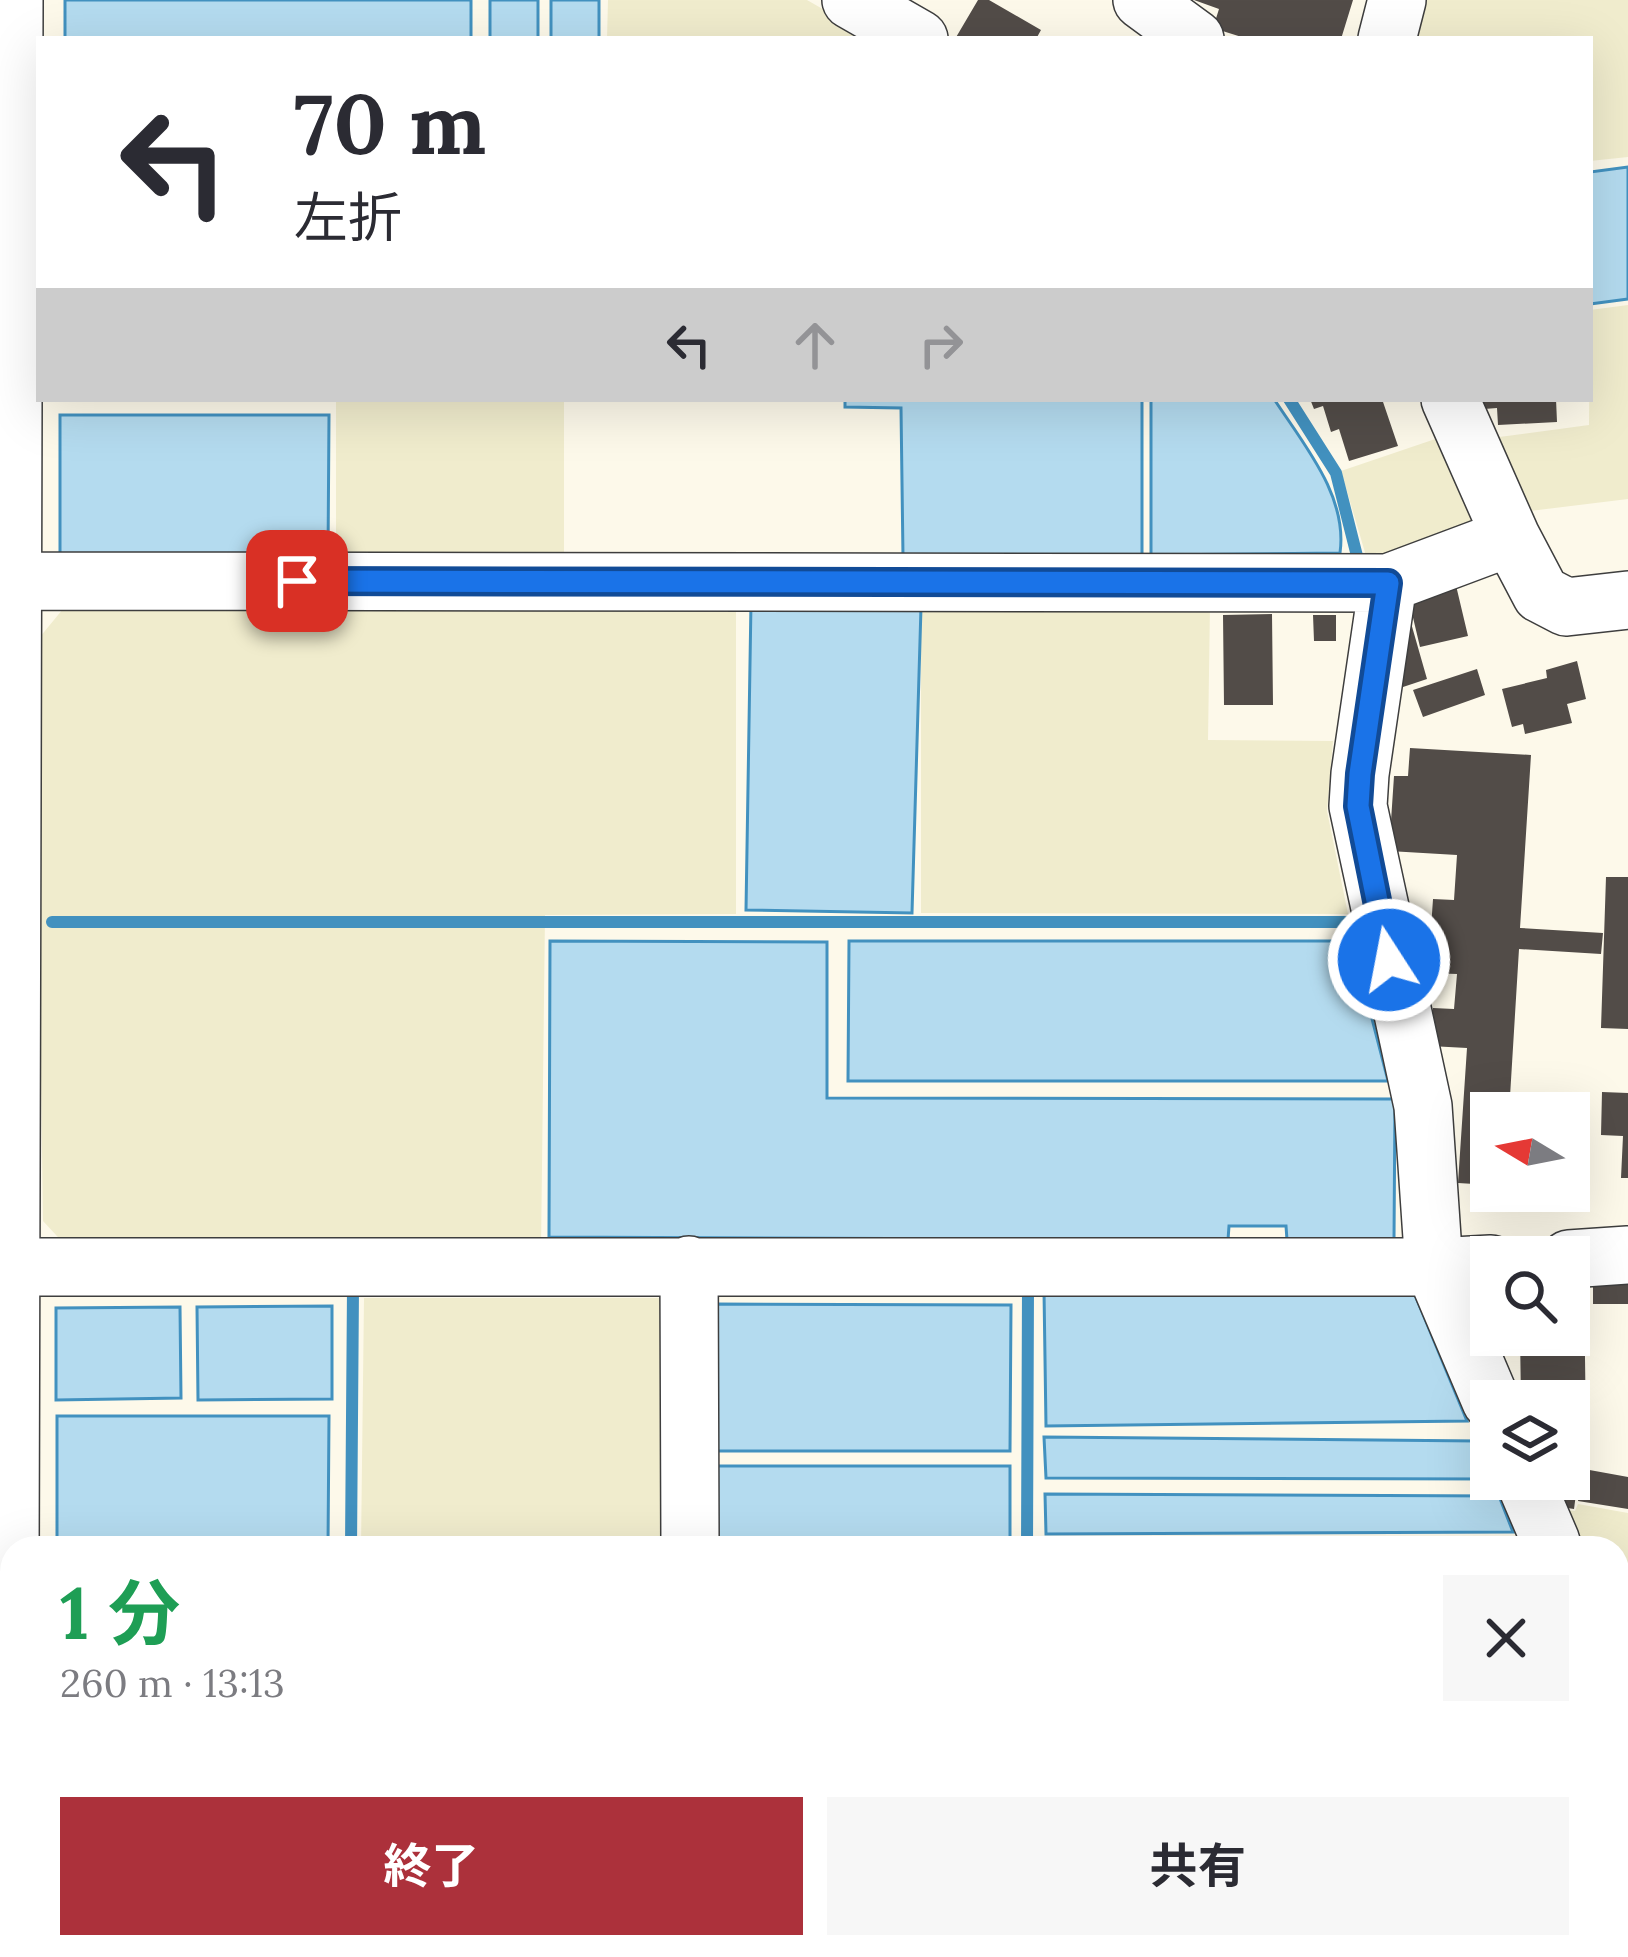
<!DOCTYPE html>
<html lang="ja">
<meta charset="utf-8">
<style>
:root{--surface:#fff;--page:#f7f7f7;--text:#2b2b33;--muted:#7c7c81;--accent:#ac313b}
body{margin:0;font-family:Lora,"Noto Sans JP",serif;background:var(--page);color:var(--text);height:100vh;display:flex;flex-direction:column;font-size:45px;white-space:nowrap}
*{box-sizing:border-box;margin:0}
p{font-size:39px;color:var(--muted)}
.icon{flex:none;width:66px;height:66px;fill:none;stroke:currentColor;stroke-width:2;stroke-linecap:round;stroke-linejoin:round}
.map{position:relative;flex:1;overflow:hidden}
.side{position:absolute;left:0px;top:1536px;width:1629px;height:423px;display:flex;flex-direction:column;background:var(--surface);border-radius:36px 36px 0 0;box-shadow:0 12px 48px #0002}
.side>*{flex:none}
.banner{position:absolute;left:36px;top:36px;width:1557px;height:366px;border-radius:0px;box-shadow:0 12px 48px #0002;background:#fff;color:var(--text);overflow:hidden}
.needle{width:78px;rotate:280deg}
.buttons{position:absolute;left:1470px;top:1092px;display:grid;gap:24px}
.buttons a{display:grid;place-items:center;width:120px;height:120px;border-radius:0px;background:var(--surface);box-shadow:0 12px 48px #0002;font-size:60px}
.pin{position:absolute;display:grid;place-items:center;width:102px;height:102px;color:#fff;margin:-51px;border-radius:24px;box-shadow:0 6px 18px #0006}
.me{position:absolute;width:132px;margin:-66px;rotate:349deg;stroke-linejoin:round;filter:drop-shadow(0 0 9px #0008)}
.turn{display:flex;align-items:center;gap:42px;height:252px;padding:0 60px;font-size:54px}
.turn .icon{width:156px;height:156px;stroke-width:2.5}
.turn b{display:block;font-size:84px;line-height:102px}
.lanes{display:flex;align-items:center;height:114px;padding:0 60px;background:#0003;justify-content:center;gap:60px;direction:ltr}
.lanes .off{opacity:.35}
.round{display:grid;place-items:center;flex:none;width:126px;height:126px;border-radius:0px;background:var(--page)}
.headline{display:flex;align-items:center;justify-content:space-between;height:204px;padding:0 60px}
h1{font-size:72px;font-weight:700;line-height:90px;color:#1e9e55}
.primary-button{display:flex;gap:24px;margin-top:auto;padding:24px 60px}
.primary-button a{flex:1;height:138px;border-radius:0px;background:var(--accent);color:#fff;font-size:48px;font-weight:700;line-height:138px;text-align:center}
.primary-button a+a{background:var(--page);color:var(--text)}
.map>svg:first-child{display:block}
.farmland{fill:#f0eccd}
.water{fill:#b4dbef;stroke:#4291bf;stroke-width:3}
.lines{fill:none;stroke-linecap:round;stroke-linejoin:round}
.stream{stroke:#4291bf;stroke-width:12}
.building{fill:#524c48}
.minor-casing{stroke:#3e3e3e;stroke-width:60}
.minor{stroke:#fff;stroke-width:57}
.route-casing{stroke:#114b97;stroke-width:30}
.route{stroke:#1a73e8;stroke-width:21}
</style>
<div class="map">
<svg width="1628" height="1957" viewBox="0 0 1628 1957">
<rect width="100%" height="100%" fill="#fdf9ea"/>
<path class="farmland" d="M 608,0 L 807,0 L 875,39 L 607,39 Z
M 1411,0 L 1628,0 L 1628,157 L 1590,161 L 1590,39 L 1401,39 Z
M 1628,305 L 1628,499 L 1522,512 L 1484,439 L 1589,425 L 1590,310 Z
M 336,399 L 564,399 L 564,567 L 336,567 Z
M 1450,434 L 1481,530 L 1369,566 L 1341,471 Z
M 72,598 L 736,602 L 736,914 L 545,915 L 541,1250 L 69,1249 L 43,1221 L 35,643 Z
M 921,602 L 1210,605 L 1208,740 L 1333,741 L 1327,811 L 1348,914 L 921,913 Z
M 364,1298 L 669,1298 L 668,1548 L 361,1548 Z
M 1578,1504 L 1628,1513 L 1628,1761 L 1623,1775 L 1617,1773 L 1617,1548 L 1561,1548 L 1550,1508 L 1575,1511 Z
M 32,1947 L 341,1947 L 341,1957 L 32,1957 Z"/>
<path class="water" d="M 65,0 L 471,0 L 471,39 L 65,39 Z
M 490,0 L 538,0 L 538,39 L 490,39 Z
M 551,0 L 599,0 L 599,39 L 551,39 Z
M 1628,167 L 1628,299 L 1590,304 L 1590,172 Z
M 845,399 L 1142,399 L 1142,556 L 903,557 L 901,408 L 845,407 Z
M 1151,399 L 1274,399 C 1304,445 1348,496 1340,553 L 1151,555 Z
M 60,415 L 329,415 L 328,559 L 60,558 Z
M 751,602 L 921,607 L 912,913 L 746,910 Z
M 550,941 L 827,942 L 827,1098 L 1395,1099 L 1394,1240 L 1287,1240 L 1286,1226 L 1229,1226 L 1228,1240 L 549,1237 Z
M 849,941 L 1352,941 L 1388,1081 L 848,1081 Z
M 1044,1291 L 1415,1295 L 1467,1421 L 1046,1426 Z
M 716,1304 L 1011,1305 L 1010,1451 L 715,1451 Z
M 332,1306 L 332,1399 L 198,1400 L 197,1307 Z
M 180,1307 L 181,1398 L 56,1400 L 56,1308 Z
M 57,1416 L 329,1416 L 328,1548 L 57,1548 Z
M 1044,1437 L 1478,1441 L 1491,1479 L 1046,1478 Z
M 715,1466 L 1010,1466 L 1010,1548 L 715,1548 Z
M 1045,1494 L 1499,1496 L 1513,1532 L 1046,1534 Z
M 371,1947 L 666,1947 L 666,1949 L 371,1955 Z
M 716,1947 L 852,1947 L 852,1957 L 716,1957 Z
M 868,1947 L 1011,1947 L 1011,1957 L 868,1957 Z
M 1044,1947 L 1354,1947 L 1349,1957 L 1044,1957 Z"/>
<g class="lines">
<path class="stream" d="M 1289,399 L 1336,473 L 1358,560
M 52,922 L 1357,922
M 1025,1287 L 1028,1287 L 1027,1548
M 1476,1414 L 1491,1450
M 351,1548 L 353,1288
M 349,1957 L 349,1947
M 1024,1957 L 1024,1947"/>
</g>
<path class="building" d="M 978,0 L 989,0 L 1041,30 L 1036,39 L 955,39 Z
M 1194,0 L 1353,0 L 1341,39 L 1248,39 L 1213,28 L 1219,9 Z
M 1310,399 L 1382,399 L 1398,446 L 1349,461 L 1339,429 L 1331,432 L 1323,406 L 1314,409 Z
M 1484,399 L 1556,399 L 1557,422 L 1498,425 L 1497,408 L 1484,409 Z
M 1454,577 L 1468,636 L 1420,647 L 1406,588 Z
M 1272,614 L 1273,705 L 1224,705 L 1223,615 Z
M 1313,615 L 1336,615 L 1336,641 L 1314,641 Z
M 1409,616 L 1427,679 L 1397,689 Z
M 1577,661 L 1586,699 L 1567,704 L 1572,723 L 1525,734 L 1523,724 L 1512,727 L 1502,689 L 1547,678 L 1546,670 Z
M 1477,669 L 1485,695 L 1423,717 L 1413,690 Z
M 1410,748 L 1531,755 L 1520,928 L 1603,933 L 1601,954 L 1519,949 L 1509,1113 L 1491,1113 L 1491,1185 L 1458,1183 L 1467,1048 L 1430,1046 L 1433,1008 L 1454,1009 L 1457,974 L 1428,973 L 1433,899 L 1454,900 L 1457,855 L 1389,851 L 1394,776 L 1408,776 Z
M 1606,877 L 1628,877 L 1628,1029 L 1601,1028 Z
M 1602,1092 L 1628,1093 L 1628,1178 L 1621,1178 L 1623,1136 L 1601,1135 Z
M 1628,1274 L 1628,1304 L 1593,1304 L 1593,1275 Z
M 1569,1287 L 1584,1287 L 1586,1430 L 1569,1431 L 1569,1401 L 1521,1401 L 1520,1335 L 1569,1335 Z
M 1569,1434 L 1584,1434 L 1574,1509 L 1548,1505 L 1537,1479 L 1569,1479 Z
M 1584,1469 L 1628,1477 L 1628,1509 L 1578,1501 Z
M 1628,1870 L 1628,1922 L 1617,1918 L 1617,1900 Z
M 1617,1945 L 1628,1949 L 1628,1957 L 1598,1957 L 1602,1947 Z"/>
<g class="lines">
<defs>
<path id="minor" d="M 851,0 L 919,39
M 1142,0 L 1195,39
M 1387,39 L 1397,0
M 1450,399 L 1511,537 L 1541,594 L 1566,607 L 1628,600
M 0,581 L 1388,583 L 1511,537
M 1388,583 L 1360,774 L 1358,806 L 1423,1106 L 1434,1267 L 1491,1401
M 1569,1259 L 1628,1255
M 689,1265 L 690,1548
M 0,1267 L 1434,1267 L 1491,1264
M 1524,1479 L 1551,1542 L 1549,1548
M 1617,1827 L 1628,1794
M 690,1947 L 690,1957
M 9,1957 L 14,0
M 1374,1957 L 1379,1947
M 1573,1957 L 1576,1947"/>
</defs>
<use href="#minor" class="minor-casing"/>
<use href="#minor" class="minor"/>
</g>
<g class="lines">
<defs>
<path id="route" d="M 297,581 L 1388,583 L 1360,774 L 1358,806 L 1389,960"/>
</defs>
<use href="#route" class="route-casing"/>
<use href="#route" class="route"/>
</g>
</svg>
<div class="buttons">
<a><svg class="needle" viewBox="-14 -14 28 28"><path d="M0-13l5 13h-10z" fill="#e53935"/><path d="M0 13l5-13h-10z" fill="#7c7c81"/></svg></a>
<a><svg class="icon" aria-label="search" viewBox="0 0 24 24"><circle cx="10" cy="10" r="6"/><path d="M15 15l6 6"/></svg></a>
<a><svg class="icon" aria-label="layers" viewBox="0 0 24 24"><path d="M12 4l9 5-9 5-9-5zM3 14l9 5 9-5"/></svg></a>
</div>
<div class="pin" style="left:297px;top:581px;background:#d93025"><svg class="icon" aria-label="arrive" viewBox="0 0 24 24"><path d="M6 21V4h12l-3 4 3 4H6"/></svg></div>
<svg class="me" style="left:1389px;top:960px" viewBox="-20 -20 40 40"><circle r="17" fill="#1a73e8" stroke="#fff" stroke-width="3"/><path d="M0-11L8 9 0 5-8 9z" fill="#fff"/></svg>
<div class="banner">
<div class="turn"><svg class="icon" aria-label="left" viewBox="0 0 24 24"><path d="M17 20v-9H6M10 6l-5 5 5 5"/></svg><div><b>70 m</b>左折</div></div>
<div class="lanes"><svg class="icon" aria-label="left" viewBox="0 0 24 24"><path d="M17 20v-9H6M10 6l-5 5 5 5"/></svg><svg class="icon off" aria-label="ahead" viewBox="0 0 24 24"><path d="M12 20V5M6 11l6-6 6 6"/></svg><svg class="icon off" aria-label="right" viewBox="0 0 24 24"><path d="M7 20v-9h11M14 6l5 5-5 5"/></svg></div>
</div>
<section class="side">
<div class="headline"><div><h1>1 分</h1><p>260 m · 13:13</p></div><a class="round"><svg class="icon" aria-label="close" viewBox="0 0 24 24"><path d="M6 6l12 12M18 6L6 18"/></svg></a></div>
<div class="primary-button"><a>終了</a><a>共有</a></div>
</section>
</div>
